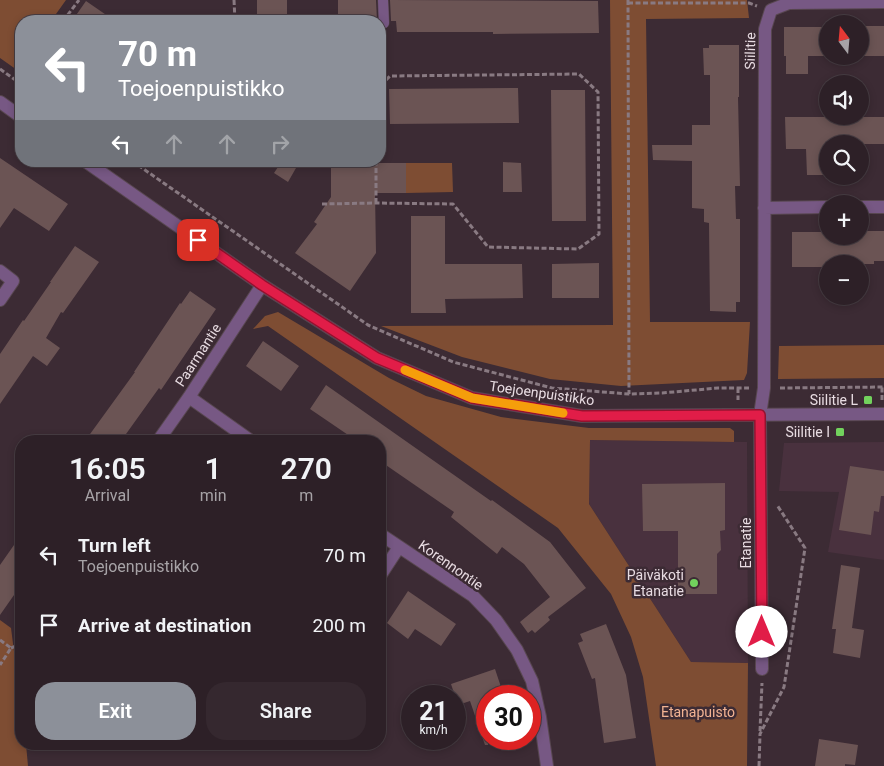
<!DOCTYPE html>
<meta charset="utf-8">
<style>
:root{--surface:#2d2027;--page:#35282f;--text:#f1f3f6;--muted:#a7a3a7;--line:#483e44;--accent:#8c9099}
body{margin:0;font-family:Roboto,sans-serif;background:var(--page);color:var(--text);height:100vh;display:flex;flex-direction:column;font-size:19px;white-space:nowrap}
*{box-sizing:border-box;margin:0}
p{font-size:16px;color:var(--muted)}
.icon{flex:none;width:28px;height:28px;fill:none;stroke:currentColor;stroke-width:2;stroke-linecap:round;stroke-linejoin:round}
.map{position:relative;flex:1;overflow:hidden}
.drawer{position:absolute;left:15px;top:435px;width:371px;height:315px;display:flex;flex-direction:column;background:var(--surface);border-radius:20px;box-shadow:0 2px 8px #0003,0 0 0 1px var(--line)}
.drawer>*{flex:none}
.banner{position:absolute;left:15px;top:15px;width:371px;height:152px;border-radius:20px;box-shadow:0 2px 8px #0003,0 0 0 1px var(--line);background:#8c9099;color:#fff;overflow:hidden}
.needle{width:32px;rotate:344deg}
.fabs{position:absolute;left:819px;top:15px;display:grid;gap:10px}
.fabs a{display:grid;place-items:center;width:50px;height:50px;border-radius:50%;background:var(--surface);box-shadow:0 2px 8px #0003,0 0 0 1px var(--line);font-size:25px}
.speed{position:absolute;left:401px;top:685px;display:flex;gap:10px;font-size:25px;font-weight:700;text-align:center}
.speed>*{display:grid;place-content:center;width:65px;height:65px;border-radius:50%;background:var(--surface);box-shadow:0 2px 8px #0003,0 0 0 1px var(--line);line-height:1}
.speed small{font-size:12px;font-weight:400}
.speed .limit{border:8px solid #d22;background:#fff;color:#111}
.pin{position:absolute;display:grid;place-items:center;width:42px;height:42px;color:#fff;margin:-21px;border-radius:10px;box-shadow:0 2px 8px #0006}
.me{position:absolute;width:55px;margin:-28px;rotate:0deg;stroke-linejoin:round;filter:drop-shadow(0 0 4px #0008)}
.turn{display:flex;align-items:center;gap:18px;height:105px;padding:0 20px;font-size:22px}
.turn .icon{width:65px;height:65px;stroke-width:2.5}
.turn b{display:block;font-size:35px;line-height:42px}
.lanes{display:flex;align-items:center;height:48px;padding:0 20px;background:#0003;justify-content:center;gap:25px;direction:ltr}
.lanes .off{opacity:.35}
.eta{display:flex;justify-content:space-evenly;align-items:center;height:85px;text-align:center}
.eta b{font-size:30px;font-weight:600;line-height:35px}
.button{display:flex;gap:10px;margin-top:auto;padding:10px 20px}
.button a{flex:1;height:58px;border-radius:20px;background:var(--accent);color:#fff;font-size:20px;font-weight:600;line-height:58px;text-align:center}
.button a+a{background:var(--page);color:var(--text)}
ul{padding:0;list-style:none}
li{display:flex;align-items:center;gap:15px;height:70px;padding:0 20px}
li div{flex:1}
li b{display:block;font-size:19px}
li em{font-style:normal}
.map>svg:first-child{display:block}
.built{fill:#49313e}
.green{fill:#7e4d33}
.building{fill:#6b5454}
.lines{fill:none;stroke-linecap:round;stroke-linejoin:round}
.service-casing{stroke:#584750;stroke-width:11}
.minor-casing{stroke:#584750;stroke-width:14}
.path{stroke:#897a82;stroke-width:3;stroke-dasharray:5 2.5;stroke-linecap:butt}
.service{stroke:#775884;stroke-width:10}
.minor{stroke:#775884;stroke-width:12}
.route-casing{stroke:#92132f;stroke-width:12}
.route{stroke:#e11d48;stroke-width:9}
.slow{stroke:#f59e0b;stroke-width:9}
.poi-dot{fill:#72d25d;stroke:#3c2b34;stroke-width:2}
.labels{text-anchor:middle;stroke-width:5;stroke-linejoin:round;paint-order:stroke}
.street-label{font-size:14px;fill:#e8dce2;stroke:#3c2b34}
.poi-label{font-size:14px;fill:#e8dce2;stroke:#3c2b34;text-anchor:end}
.park-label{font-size:14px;fill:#f2b393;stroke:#3c2b34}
</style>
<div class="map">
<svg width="884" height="766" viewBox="0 0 884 766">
<rect width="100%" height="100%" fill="#3c2b34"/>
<path class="built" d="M 590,440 L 747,442 L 748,663 L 691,662 L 589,504 Z
M 884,442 L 884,560 L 828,552 L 839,492 L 779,491 L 784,443 Z"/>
<path class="green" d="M 0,0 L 66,0 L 51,21 L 21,21 L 21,63 L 17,70 L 0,58 Z
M 610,0 L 747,0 L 749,18 L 646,19 L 650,322 L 750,322 L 747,373 L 744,380 L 621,386 L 550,379 L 462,357 L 381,326 L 613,325 Z
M 406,163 L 452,163 L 453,192 L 406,193 Z
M 278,312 L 389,378 L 426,396 L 501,417 L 589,428 L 730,428 L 734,431 L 734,442 L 590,440 L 589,504 L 691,662 L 748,663 L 747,766 L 656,766 L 643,677 L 631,637 L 611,594 L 558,528 L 268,326 L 253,329 L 265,316 Z
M 884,345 L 884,378 L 778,379 L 779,346 Z
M 0,620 L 11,628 L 21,706 L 21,744 L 26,744 L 28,766 L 0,766 Z"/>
<path class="building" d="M 257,0 L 287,0 L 287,21 L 257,21 Z
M 338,0 L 376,0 L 377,21 L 338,21 Z
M 390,0 L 598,1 L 599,33 L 493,34 L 493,32 L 397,32 L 396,21 L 391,21 Z
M 86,1 L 115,21 L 72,21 Z
M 860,26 L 884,26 L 884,56 L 860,56 Z
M 784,27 L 828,27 L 828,56 L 808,56 L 808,74 L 786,74 L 786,56 L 784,56 Z
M 709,45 L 739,45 L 739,97 L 738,97 L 740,186 L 735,186 L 736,219 L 740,219 L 740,302 L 736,302 L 736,312 L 710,311 L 709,223 L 704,222 L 704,209 L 692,208 L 692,161 L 653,160 L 652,145 L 692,145 L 692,125 L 710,125 L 710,75 L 704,75 L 703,48 L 709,48 Z
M 518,88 L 519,123 L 390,124 L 389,89 Z
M 551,90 L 585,90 L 586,221 L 552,221 Z
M 785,117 L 884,117 L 884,144 L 828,144 L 828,175 L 807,175 L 806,149 L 786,149 Z
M 0,158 L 68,204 L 49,231 L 14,208 L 0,228 Z
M 282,161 L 285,161 L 296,168 L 288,182 L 274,173 Z
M 331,161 L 365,161 L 365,163 L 406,163 L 406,193 L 375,193 L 376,253 L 350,291 L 295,253 L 317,224 L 314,222 L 331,197 Z
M 503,162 L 521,163 L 522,192 L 503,192 Z
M 411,216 L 445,216 L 445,264 L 522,264 L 523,298 L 445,299 L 446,313 L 411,313 Z
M 860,231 L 884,231 L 884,261 L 874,261 L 874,264 L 828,264 L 828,267 L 792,267 L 792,232 L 828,232 L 828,236 L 860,236 Z
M 75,246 L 99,262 L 63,313 L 61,312 L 46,338 L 60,348 L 47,366 L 33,356 L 0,404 L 0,354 L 23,320 L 24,321 L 51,282 L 50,282 Z
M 599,263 L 599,298 L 552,298 L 552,264 Z
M 190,291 L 216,309 L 161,390 L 159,388 L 121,441 L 85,441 L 135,372 L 134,372 L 180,303 L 181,304 Z
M 263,341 L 299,366 L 281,391 L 246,366 Z
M 326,385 L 491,501 L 492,500 L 550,542 L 586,588 L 548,617 L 550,620 L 535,633 L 532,630 L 528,633 L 520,622 L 550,597 L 524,564 L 502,547 L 497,554 L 451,517 L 454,512 L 380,461 L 380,441 L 357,441 L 310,409 Z
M 850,466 L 884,471 L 884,496 L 881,496 L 879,512 L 874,511 L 871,535 L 839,530 Z
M 725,483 L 725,530 L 720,531 L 721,550 L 717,554 L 717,594 L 678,594 L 678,531 L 643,531 L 642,484 Z
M 21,535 L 21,585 L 0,615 L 0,565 Z
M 841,565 L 860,568 L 852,628 L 864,630 L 860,658 L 833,653 L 836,629 L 832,629 Z
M 408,591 L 456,624 L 441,646 L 415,629 L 408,639 L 387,623 Z
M 606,624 L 626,675 L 636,738 L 604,743 L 595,678 L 592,679 L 578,643 L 583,641 L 580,634 Z
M 495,669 L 504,696 L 488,696 L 488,745 L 485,745 L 470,701 L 458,705 L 451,684 Z
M 819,739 L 858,745 L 855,765 L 845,764 L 845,766 L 815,766 Z"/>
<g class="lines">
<defs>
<path id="service" d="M 383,0 L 384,23"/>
<path id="minor" d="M 0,102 L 21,117
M 85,161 L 262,285 L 377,358 L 472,398 L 582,416 L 884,414
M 860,207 L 884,207
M 764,208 L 828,207
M 0,271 L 13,281 L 0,300
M 189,397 L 251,441
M 158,441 L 189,397 L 262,285
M 380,534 L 473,596 L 496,620 L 517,650 L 532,681 L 540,717 L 547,766
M 380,576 L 399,547
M 762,669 L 760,415 L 764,388 L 765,29 L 771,10 L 789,3 L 884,2"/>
</defs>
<use href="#service" class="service-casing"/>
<use href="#minor" class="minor-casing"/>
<path class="path" d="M 234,0 L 235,21
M 628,0 L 629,394
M 628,3 L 749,3 L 757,6
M 63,21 L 79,0
M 0,69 L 21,84
M 132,161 L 368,325 L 453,362 L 552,388 L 629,394 L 662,393 L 718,388 L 749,388
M 376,203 L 376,161
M 322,204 L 376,203 L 453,204 L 488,247 L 578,249 L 599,234 L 598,92 L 579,74 L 390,76 L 380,86
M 738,388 L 738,400
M 780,388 L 884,387
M 882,400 L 882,387
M 0,640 L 11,648 L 0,665
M 11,648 L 21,644
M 760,731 L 762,683
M 759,766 L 760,734 L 784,687 L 805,548 L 777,505"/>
<use href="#service" class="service"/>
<use href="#minor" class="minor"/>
</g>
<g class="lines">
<defs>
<path id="route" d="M 198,240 L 262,285 L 377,358 L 472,398 L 582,416 L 760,415 L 762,632"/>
</defs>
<use href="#route" class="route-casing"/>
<use href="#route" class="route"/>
<path class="slow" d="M 405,370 L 472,398 L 563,413"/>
</g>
<g class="poi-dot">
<rect x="863" y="395" width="10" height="10" rx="2.5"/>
<rect x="835" y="427" width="10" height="10" rx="2.5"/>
<circle cx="694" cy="583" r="5"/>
</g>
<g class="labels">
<g class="street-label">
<text transform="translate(750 51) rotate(-89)" y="5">Siilitie</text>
<text transform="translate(198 355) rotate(-57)" y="5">Paarmantie</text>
<text transform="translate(542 393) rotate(8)" y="5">Toejoenpuistikko</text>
<text transform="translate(746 543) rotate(-90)" y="5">Etanatie</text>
<text transform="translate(451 565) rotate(35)" y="5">Korennontie</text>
</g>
<g class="poi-label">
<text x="858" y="405">Siilitie L</text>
<text x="830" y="437">Siilitie I</text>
<text x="684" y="580">Päiväkoti<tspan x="684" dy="16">Etanatie</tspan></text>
</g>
<g class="park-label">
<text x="698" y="717">Etanapuisto</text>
</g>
</g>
</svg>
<div class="fabs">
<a><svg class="needle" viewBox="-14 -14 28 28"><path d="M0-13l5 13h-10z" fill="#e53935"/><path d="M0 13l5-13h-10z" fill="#a7a3a7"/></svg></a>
<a><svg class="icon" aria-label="sound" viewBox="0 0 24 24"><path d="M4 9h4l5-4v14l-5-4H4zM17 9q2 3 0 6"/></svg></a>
<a><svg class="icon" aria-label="search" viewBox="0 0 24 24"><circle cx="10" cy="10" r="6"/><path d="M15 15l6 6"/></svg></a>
<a>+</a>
<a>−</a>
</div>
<div class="speed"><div>21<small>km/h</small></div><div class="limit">30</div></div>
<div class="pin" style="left:198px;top:240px;background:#d93025"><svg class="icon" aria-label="arrive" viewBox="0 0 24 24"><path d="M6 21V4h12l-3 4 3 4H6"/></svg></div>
<svg class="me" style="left:762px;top:632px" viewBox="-20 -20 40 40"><circle r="19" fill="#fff"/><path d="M0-13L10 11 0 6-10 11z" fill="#e11d48"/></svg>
<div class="banner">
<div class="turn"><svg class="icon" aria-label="left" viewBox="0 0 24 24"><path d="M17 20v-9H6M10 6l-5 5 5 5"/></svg><div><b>70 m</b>Toejoenpuistikko</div></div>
<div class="lanes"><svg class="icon" aria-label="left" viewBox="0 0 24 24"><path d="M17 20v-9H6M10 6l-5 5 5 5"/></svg><svg class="icon off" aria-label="ahead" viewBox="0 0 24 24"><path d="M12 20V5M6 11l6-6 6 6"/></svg><svg class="icon off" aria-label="ahead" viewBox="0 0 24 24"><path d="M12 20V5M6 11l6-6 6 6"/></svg><svg class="icon off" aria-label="right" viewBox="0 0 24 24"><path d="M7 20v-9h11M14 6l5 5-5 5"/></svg></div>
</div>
<section class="drawer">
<div class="eta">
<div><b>16:05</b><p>Arrival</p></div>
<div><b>1</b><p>min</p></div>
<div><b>270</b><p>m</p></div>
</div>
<ul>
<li><svg class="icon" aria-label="left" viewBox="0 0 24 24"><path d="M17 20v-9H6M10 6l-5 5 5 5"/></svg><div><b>Turn left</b><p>Toejoenpuistikko</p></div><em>70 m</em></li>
<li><svg class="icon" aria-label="arrive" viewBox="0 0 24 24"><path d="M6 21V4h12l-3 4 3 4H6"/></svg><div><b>Arrive at destination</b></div><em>200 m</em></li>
</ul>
<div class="button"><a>Exit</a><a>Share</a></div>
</section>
</div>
